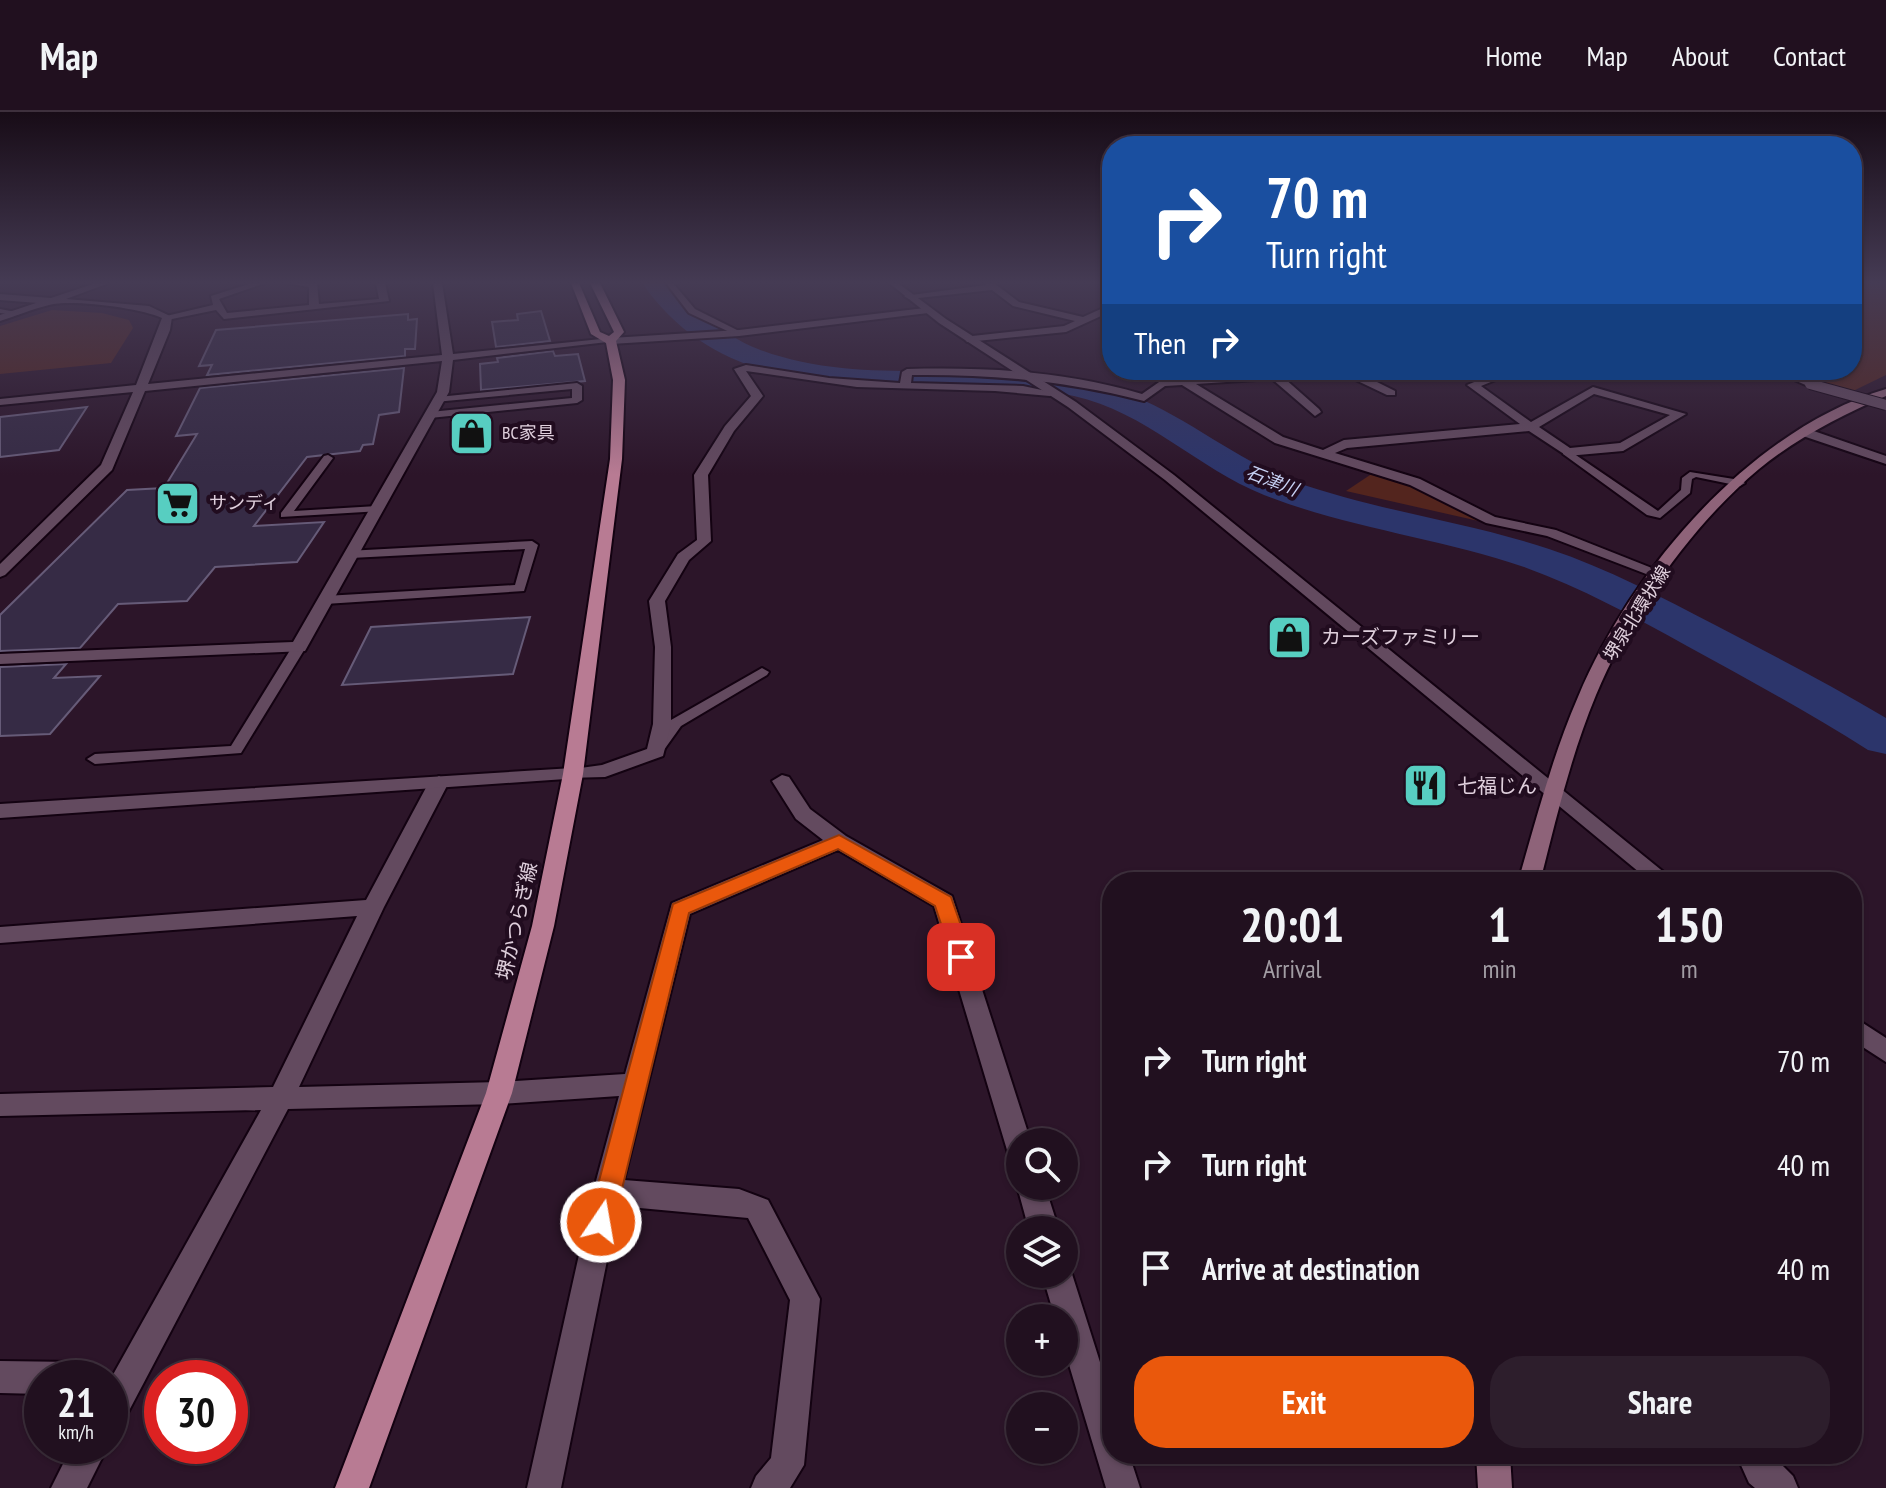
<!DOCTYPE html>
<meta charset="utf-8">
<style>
:root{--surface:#21101f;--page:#2d1e2c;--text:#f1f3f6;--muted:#a29da4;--line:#3e303d;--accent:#ea580c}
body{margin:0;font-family:"PT Sans Narrow","Noto Sans JP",sans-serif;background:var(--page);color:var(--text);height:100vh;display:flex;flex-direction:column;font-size:30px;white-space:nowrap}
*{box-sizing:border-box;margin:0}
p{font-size:26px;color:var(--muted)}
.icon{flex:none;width:44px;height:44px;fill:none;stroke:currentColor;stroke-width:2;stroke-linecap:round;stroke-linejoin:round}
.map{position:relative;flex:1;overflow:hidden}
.side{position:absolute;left:1102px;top:760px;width:760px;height:592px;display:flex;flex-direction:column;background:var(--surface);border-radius:32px;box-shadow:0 2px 6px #0004,0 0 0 2px var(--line)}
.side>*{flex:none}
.guide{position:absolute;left:1102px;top:24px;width:760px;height:244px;border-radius:32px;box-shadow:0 2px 6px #0004,0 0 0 2px var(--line);background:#1a4fa0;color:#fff;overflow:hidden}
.buttons{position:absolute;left:1006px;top:1016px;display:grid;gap:16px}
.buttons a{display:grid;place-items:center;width:72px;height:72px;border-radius:50%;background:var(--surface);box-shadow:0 2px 6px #0004,0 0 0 2px var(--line);font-size:40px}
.speed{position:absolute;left:24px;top:1248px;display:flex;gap:16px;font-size:40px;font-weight:700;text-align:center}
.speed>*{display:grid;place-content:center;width:104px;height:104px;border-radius:50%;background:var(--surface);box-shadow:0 2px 6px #0004,0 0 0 2px var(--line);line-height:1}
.speed small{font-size:20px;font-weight:400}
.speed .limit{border:12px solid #d22;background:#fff;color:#111}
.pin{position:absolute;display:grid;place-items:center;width:68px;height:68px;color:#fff;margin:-34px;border-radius:16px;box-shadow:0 4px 12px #0006}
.me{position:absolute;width:88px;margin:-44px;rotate:12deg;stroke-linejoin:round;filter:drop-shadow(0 0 6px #0008)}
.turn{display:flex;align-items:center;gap:28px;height:168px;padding:0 32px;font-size:36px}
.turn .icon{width:104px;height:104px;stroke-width:2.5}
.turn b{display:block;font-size:56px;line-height:68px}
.then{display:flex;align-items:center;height:76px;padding:0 32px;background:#0003;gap:16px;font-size:30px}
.eta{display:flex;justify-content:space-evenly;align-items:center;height:136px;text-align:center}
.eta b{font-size:48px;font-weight:700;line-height:56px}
.primary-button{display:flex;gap:16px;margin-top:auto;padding:16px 32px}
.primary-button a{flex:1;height:92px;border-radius:32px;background:var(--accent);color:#fff;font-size:32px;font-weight:700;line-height:92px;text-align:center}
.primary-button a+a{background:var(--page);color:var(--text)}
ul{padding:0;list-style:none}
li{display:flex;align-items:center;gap:24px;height:104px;padding:0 32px}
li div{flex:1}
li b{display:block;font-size:30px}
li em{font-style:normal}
header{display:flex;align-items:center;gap:48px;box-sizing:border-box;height:112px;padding:0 40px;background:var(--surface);border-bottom:2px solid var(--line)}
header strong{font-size:38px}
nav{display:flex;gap:44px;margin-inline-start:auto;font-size:28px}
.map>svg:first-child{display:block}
.green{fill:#53251e}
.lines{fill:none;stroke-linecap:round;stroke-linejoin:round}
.river{fill:#2c356b;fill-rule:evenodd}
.building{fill:#362b45;stroke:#665b78;stroke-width:2}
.service-casing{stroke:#130211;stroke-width:4}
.minor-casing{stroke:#130211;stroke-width:4}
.tertiary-casing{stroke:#130211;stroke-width:4}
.secondary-casing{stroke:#130211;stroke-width:4}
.primary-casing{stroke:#130211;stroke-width:4}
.service{fill:#634a5f;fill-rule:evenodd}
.minor{fill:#634a5f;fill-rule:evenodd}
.tertiary{fill:#634a5f;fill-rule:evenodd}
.secondary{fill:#8e6379;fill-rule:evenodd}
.primary{fill:#b87b93;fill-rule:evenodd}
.minor-bridge-casing{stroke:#130211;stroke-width:12;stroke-linecap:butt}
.minor-bridge{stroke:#634a5f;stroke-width:10}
.route{fill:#ea580c;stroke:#983908;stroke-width:2}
.labels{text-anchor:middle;stroke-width:8;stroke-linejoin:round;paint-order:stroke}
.far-poi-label{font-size:18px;fill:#e0d0dd;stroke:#210c1f;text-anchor:start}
.far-water-label{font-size:18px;font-style:italic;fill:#c7d1f4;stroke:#210c1f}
.far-street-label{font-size:18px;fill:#e0d0dd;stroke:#210c1f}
.poi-label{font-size:20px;fill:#e0d0dd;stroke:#210c1f;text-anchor:start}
.street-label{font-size:20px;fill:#e0d0dd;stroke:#210c1f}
</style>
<header>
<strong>Map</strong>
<nav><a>Home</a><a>Map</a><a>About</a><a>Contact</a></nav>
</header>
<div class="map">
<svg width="1886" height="1376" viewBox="0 0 1886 1376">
<rect width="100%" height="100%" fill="#2c1529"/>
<path class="green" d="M 1852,171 L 1886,171 L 1886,263 L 1851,280 L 1801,263 L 1801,258 L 1852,258 Z
M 52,198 L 102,201 L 129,208 L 133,216 L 111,251 L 0,262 L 0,214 Z
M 1373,361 L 1409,373 L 1483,410 L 1346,379 Z"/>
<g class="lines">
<path class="river" d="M 642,171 L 668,171 C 695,196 722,223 758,237 C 870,280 996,240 1111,276 C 1178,296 1229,345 1293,369 C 1376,399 1465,409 1549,437 C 1609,457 1661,485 1717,514 C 1774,544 1831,573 1886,606 L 1886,642 L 1868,638 C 1809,601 1748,567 1687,534 C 1633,504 1582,476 1524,455 C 1439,426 1348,416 1264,383 C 1197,356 1146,300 1074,284 C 926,252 746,319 642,171 Z"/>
</g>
<path class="building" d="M 541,199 L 550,229 L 496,235 L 492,210 L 518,208 L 517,202 Z
M 408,202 L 408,208 L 417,207 L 415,237 L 405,237 L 405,244 L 207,263 L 212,253 L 199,254 L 216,218 Z
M 553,239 L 555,244 L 578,242 L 585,269 L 481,278 L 480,252 L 498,250 L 497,246 Z
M 404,256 L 399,300 L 379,303 L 373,332 L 363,333 L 360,339 L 307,345 L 254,414 L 324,410 L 297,450 L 215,455 L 187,489 L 118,492 L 80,536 L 0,539 L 0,503 L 127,378 L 164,376 L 197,322 L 176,324 L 200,276 Z
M 87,295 L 59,338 L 0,345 L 0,305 Z
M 530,505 L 513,562 L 342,573 L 371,515 Z
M 66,552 L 54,566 L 100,564 L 50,622 L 0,624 L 0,555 Z"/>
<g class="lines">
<defs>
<path id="service" d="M 666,171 L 673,171 L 695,197 L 743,221 L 736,223 L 689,201 Z
M 0,197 L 21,201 L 17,203 L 0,201 Z
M 577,271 L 582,274 L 582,288 L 577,291 L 430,306 L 425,303 L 430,300 L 572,286 L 572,277 L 435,290 L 435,286 L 438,285 Z
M 1567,337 L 1658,399 L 1681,378 L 1682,366 L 1690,360 L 1740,368 L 1745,371 L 1740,374 L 1696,365 L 1692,367 L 1690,381 L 1660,406 L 1647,403 L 1563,342 L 1563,338 Z
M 328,343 L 333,346 L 294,399 L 377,394 L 381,395 L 381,399 L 281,405 L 281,401 L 324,344 Z
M 532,429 L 538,433 L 524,479 L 325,492 L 319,488 L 325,484 L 515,473 L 525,437 L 351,446 L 345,442 L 347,439 Z
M 299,531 L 306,535 L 241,641 L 95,652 L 87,647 L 95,642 L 231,634 L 292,535 Z
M 762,556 L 769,560 L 767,563 L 681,614 L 661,642 L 651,642 L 648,639 L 671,608 Z"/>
<path id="minor" d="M 252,171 L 265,171 L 219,187 L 227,201 L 309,193 L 309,175 L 286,171 L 317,171 L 319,192 L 379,187 L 376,171 L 385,171 L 389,189 L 224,207 L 216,198 L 167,208 L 162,205 L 213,193 L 211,184 Z
M 985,171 L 994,171 L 1019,190 L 1083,205 L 1112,192 L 1112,199 L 1066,220 L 967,230 L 963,225 L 1064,214 L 1075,209 L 1013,194 L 992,178 L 909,187 L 904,184 L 986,173 Z
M 0,182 L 51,186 L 56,189 L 51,192 L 0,188 Z
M 925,196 L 928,201 L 739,224 L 611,232 L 606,229 L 611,226 L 739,218 Z
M 746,253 L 829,266 L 900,271 L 902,260 L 907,257 C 987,255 1065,259 1142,282 L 1162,268 L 1301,258 L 1353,258 L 1395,279 L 1395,283 L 1387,283 L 1343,262 L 1284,266 L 1319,297 L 1321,300 L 1315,304 L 1272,267 L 1196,272 L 1283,325 L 1323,338 L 1344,328 L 1520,312 L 1467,273 L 1496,261 L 1495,258 L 1505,258 L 1508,263 L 1481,274 L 1531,310 L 1593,275 L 1686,302 L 1623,339 L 1567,344 L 1529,319 L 1347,336 L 1335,341 L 1420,367 L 1495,405 L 1556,418 L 1667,462 L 1659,467 L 1654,465 L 1547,424 L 1486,411 L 1410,373 L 1275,331 L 1182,273 L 1165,274 L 1144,289 C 1066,269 992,262 912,263 L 911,271 L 1023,274 L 1056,281 L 1050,284 L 995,279 L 857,275 L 746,259 L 763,284 L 734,319 L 708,363 L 711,429 L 689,448 L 665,489 L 671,535 L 671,612 L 663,644 L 605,665 L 566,666 L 563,662 L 566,658 L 602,653 L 647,637 L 653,612 L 655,535 L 649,489 L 678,442 L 697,428 L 694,363 L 725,314 L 751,284 L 734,257 ZM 1594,282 L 1670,303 L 1620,331 L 1570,336 L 1539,315 Z
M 1790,258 L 1800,258 L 1801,263 L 1816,272 L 1810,275 L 1792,267 Z
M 1800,317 L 1808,317 L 1886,344 L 1886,352 L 1800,323 Z
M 782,663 L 789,665 L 810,697 L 846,724 L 952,784 L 1031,1030 L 1020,1030 L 1020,1051 L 1010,1048 L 934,794 L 838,738 L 690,802 L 624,1068 L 739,1077 L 768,1088 L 820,1187 L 804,1353 L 790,1376 L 751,1376 L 756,1364 L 771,1346 L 790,1188 L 748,1106 L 618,1094 L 561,1376 L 527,1376 L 593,1080 L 619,984 L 499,992 L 288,997 L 122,1312 L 110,1316 L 110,1268 L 261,998 L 0,1004 L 0,982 L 273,975 L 357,804 L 0,831 L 0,815 L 366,788 L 429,670 L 439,664 L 449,670 L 384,795 L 299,975 L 499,970 L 625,962 L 672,791 L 823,728 L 796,707 L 772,669 Z
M 1020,1067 L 1020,1074 L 1045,1074 L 1059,1118 L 1029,1118 L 1017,1074 Z
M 1064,1150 L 1072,1162 L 1112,1288 L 1112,1342 L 1129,1342 L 1140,1376 L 1106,1376 L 1064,1236 L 1064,1206 L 1055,1206 L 1042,1162 L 1064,1162 Z
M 0,1249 L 74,1250 L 85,1255 L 90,1266 L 42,1266 L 42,1282 L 0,1281 Z
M 72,1334 L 108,1334 L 87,1376 L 51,1376 Z
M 1736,1342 L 1771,1342 L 1793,1364 L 1798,1376 L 1755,1376 L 1749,1371 Z"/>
<path id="tertiary" d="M 96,171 L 109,171 L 66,187 L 149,194 L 172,205 L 170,218 L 148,272 L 442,243 L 433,171 L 442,171 L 453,242 L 611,226 L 616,229 L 453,248 L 449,280 L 305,539 L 0,552 L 0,542 L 293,530 L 437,280 L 442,249 L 145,279 L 112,358 L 5,463 L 0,465 L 0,452 L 101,353 L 133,280 L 0,293 L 0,287 L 136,273 L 162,206 C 140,196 72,187 49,193 C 32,197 16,204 0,209 L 0,203 Z
M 889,171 L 898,171 L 946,207 L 1076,290 L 1174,363 L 1676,770 L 1651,770 L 1165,368 L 1068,295 L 939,211 Z
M 573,656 L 583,662 L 580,666 L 0,706 L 0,692 Z
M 1852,904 L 1886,926 L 1886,950 L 1852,928 Z"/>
<path id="secondary" d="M 1886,277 L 1886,284 C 1842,303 1797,326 1759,357 C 1690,415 1631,500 1596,583 C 1571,643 1556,707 1540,770 L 1518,770 C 1536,708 1552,645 1578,585 C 1631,458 1750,318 1886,277 Z
M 1476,1342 L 1510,1342 L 1512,1376 L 1478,1376 Z"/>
<path id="primary" d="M 571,171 L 579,171 L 600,220 L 609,224 L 614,220 L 590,171 L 600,171 L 624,220 L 616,229 L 625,268 L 622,347 L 583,662 L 554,814 L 512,981 L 369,1376 L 335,1376 L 486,981 L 532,814 L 563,662 L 610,347 L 613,268 L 606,231 L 591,222 Z"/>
</defs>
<use href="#service" class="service-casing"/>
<use href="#minor" class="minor-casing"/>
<use href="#tertiary" class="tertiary-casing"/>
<use href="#secondary" class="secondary-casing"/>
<use href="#primary" class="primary-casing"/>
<use href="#service" class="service"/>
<use href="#minor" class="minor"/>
<use href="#tertiary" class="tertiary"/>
<use href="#secondary" class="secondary"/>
<use href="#primary" class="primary"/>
<defs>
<path id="minor-bridge" d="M 1810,272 L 1886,293"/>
</defs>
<use href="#minor-bridge" class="minor-bridge-casing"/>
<use href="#minor-bridge" class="minor-bridge"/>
</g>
<linearGradient id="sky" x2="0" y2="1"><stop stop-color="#180c17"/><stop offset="0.47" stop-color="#453b54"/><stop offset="1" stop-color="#453b54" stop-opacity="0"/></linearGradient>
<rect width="1886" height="363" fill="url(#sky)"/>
<path class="route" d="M 839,723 L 951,785 L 972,845 L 968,851 L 954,851 L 935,794 L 838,737 L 689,801 L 614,1110 L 610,1118 L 601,1122 L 592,1118 L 588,1110 L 673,792 Z"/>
<defs>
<symbol id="shop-square" viewBox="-11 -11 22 22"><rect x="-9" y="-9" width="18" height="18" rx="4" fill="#57cec1" stroke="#210c1f"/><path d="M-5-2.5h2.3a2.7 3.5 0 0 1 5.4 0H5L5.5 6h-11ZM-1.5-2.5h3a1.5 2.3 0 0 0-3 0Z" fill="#111"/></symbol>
<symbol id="supermarket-square" viewBox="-11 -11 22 22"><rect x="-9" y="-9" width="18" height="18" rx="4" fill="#57cec1" stroke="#210c1f"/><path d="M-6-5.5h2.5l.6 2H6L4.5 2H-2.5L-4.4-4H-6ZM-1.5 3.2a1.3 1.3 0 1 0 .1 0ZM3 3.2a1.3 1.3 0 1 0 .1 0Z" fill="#111"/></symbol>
<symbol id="restaurant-square" viewBox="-11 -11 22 22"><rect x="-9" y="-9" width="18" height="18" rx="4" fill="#57cec1" stroke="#210c1f"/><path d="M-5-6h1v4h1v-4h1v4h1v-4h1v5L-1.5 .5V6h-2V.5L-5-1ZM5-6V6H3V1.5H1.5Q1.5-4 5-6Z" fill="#111"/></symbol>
</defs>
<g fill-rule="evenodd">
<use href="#shop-square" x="446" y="296" width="51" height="51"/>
<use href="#supermarket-square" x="152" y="366" width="51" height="51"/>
<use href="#shop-square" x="1264" y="500" width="51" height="51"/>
<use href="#restaurant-square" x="1400" y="648" width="51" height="51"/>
</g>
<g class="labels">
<g class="far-poi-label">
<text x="502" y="327">BC家具</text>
<text x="209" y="397">サンディ</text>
</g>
<g class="far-water-label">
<text transform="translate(1272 369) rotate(21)" y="6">石津川</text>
</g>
<g class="far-street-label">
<text transform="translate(1637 501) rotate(-58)" y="6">堺泉北環状線</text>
</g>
<g class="poi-label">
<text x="1321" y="532">カーズファミリー</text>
<text x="1457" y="681">七福じん</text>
</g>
<g class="street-label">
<text transform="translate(517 809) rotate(-77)" y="7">堺かつらぎ線</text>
</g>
</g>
</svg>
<div class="buttons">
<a><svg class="icon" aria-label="search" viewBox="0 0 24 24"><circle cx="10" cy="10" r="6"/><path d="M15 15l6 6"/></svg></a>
<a><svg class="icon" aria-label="layers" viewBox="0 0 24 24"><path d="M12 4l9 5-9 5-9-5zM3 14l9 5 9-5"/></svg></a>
<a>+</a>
<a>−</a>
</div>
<div class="speed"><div>21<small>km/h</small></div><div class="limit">30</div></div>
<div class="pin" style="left:961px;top:845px;background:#d93025"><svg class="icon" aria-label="arrive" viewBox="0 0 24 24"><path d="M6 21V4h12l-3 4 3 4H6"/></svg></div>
<svg class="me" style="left:601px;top:1110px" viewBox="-20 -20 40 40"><circle r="17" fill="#ea580c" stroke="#fff" stroke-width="3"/><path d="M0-11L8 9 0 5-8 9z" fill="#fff"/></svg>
<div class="guide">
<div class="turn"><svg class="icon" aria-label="right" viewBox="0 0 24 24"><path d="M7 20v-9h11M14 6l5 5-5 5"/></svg><div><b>70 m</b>Turn right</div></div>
<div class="then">Then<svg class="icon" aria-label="right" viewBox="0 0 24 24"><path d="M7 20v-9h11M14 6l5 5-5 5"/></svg></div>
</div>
<section class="side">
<div class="eta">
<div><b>20:01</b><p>Arrival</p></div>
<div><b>1</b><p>min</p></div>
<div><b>150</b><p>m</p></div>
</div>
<ul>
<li><svg class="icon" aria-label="right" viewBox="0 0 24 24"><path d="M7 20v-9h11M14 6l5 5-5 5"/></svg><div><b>Turn right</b></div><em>70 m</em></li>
<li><svg class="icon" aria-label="right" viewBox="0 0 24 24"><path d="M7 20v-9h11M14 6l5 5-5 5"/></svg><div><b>Turn right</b></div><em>40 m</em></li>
<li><svg class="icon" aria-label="arrive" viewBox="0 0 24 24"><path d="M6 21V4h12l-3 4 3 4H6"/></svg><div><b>Arrive at destination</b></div><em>40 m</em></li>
</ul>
<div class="primary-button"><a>Exit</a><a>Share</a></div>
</section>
</div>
